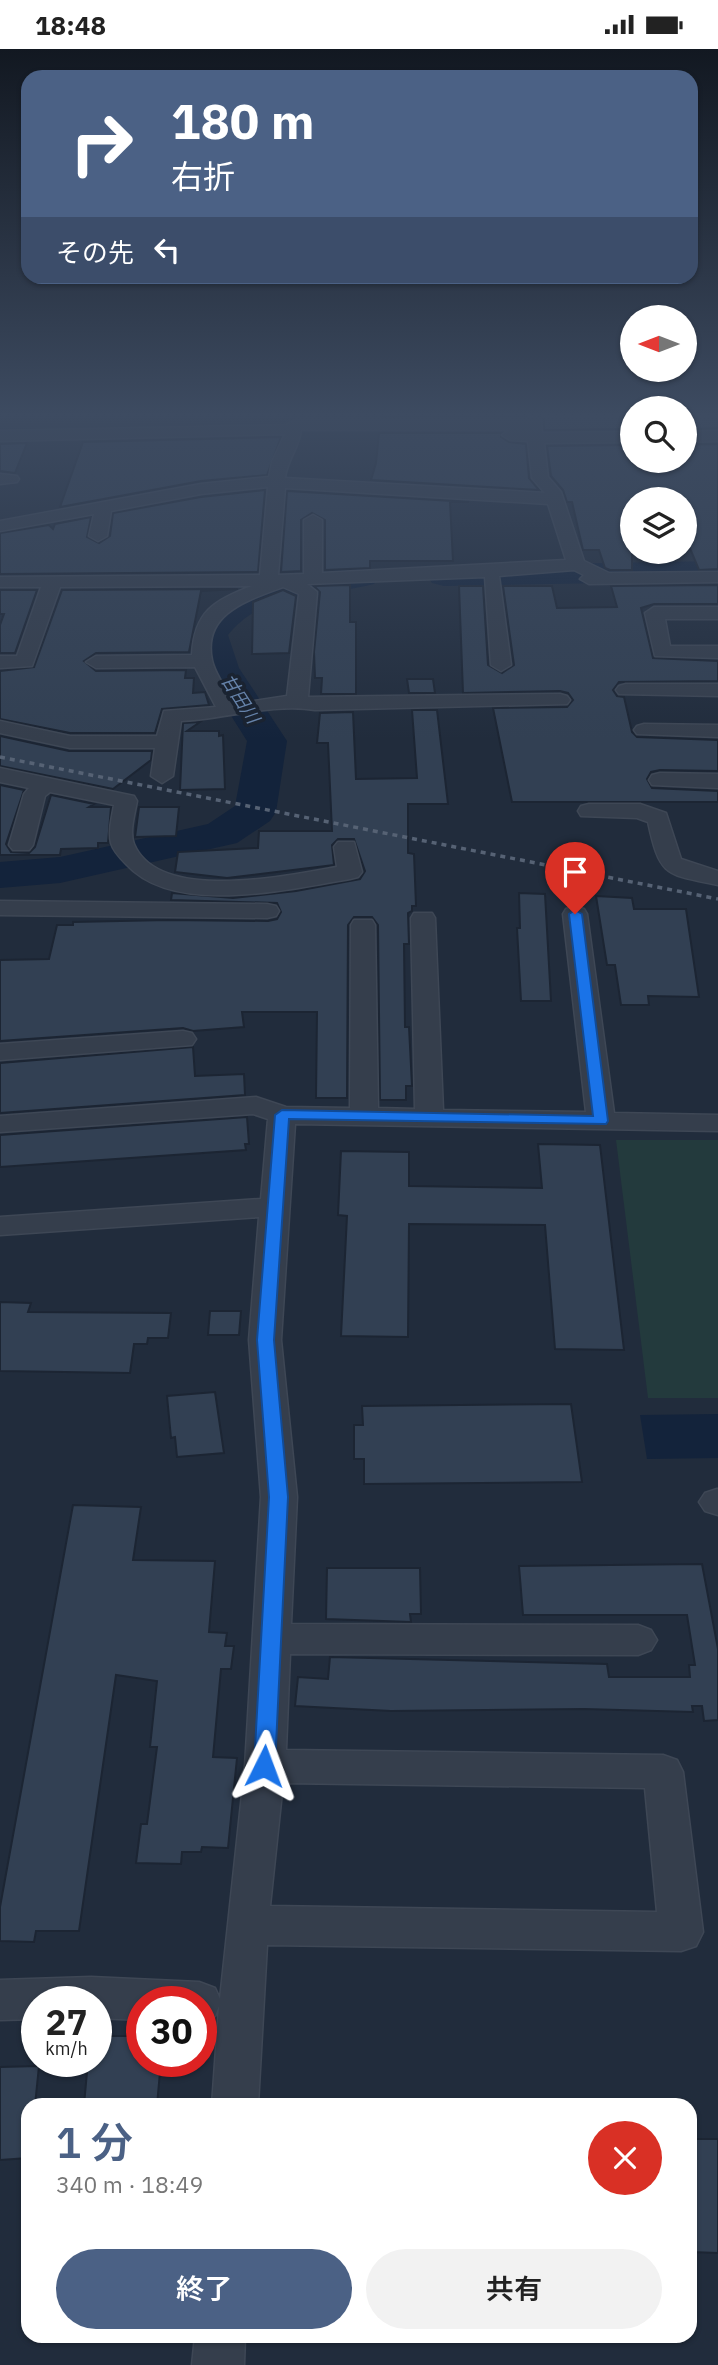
<!DOCTYPE html>
<html lang="ja">
<meta charset="utf-8">
<style>
:root{--surface:#fff;--page:#f2f2f2;--text:#222;--muted:#767676;--accent:#4b6185}
body{margin:0;font-family:"IBM Plex Sans","Noto Sans JP",sans-serif;background:var(--page);color:var(--text);height:100vh;display:flex;flex-direction:column;font-size:26px;white-space:nowrap}
*{box-sizing:border-box;margin:0}
p{font-size:23px;color:var(--muted)}
.icon{flex:none;width:38px;height:38px;fill:none;stroke:currentColor;stroke-width:2;stroke-linecap:round;stroke-linejoin:round}
.map{position:relative;flex:1;overflow:hidden}
.details{position:absolute;left:21px;top:2049px;width:676px;height:245px;display:flex;flex-direction:column;background:var(--surface);border-radius:21px;box-shadow:0 2px 5px #0004}
.details>*{flex:none}
.top-card{position:absolute;left:21px;top:21px;width:677px;height:214px;border-radius:21px;box-shadow:0 2px 5px #0004;background:#4b6185;color:#fff;overflow:hidden}
.needle{width:46px;rotate:270deg}
.controls{position:absolute;left:620px;top:256px;display:grid;gap:14px}
.controls a{display:grid;place-items:center;width:77px;height:77px;border-radius:50%;background:var(--surface);box-shadow:0 2px 5px #0004;font-size:35px}
.speed{position:absolute;left:21px;top:1937px;display:flex;gap:14px;font-size:35px;font-weight:700;text-align:center}
.speed>*{display:grid;place-content:center;width:91px;height:91px;border-radius:50%;background:var(--surface);box-shadow:0 2px 5px #0004;line-height:1}
.speed small{font-size:18px;font-weight:400}
.speed .limit{border:10px solid #d22;background:#fff;color:#111}
.pin{position:absolute;display:grid;place-items:center;width:60px;height:60px;color:#fff;margin:-72px -30px;border-radius:50% 50% 50% 0;rotate:-45deg;box-shadow:0 0 7px #0007}
.pin .icon{rotate:45deg}
.me{position:absolute;width:77px;margin:-38px;rotate:3deg;stroke-linejoin:round;filter:drop-shadow(0 0 5px #0008)}
.turn{display:flex;align-items:center;gap:24px;height:147px;padding:0 35px;font-size:32px}
.turn .icon{width:91px;height:91px;stroke-width:2.5}
.turn b{display:block;font-size:49px;line-height:60px}
.then{display:flex;align-items:center;height:66px;padding:0 35px;background:#0003;gap:14px;font-size:26px}
.round{display:grid;place-items:center;flex:none;width:74px;height:74px;border-radius:37px;background:var(--page)}
.headline{display:flex;align-items:center;justify-content:space-between;height:119px;padding:0 35px}
h1{font-size:42px;font-weight:600;line-height:52px;color:var(--accent)}
.primary-button{display:flex;gap:14px;margin-top:auto;padding:14px 35px}
.primary-button a{flex:1;height:80px;border-radius:42px;background:var(--accent);color:#fff;font-size:28px;font-weight:600;line-height:80px;text-align:center}
.primary-button a+a{background:var(--page);color:var(--text)}
.status{display:flex;justify-content:space-between;align-items:center;height:49px;padding:0 35px;background:var(--surface);direction:ltr}
.status svg{height:19px;fill:currentColor}
.map>svg:first-child{display:block}
.green{fill:#233a3d}
.water{fill:#13233b}
.lines{fill:none;stroke-linecap:round;stroke-linejoin:round}
.river{fill:#13233b;fill-rule:evenodd}
.building{fill:#324053;stroke:#1c2533;stroke-width:2}
.street-casing{stroke:#3e4755;stroke-width:3}
.street{fill:#353e4c;fill-rule:evenodd}
.rail{stroke:#566274;stroke-width:3.5;stroke-dasharray:5 5;stroke-linecap:butt}
.route{fill:#1a73e8;stroke:#114b97;stroke-width:2}
.labels{text-anchor:middle;stroke-width:7;stroke-linejoin:round;paint-order:stroke}
.far-water-label{font-size:18px;font-style:italic;fill:#6683aa;stroke:#1a2331}
</style>
<div class="status"><b>18:48</b><svg viewBox="0 0 49 12"><path d="M0 12V9h3v3zM5 12V6h3v6zM10 12V3h3v9zM15 12V0h3v12zM26 1h20v11H26zM47 4h2v5h-2z"/></svg></div>
<div class="map">
<svg width="718" height="2316" viewBox="0 0 718 2316">
<rect width="100%" height="100%" fill="#212c3c"/>
<path class="green" d="M 616,1091 L 718,1091 L 718,1349 L 648,1349 Z"/>
<path class="water" d="M 718,1365 L 718,1409 L 647,1410 L 640,1366 Z"/>
<g class="lines">
<path class="river" d="M 718,512 L 718,532 L 444,537 L 432,534 L 427,527 L 432,520 L 444,517 Z
M 362,518 L 374,521 L 379,528 L 374,535 C 324,548 263,541 228,586 L 239,619 L 287,692 L 276,763 L 270,772 L 237,794 L 60,834 L 0,839 L 0,813 L 60,808 L 208,775 L 235,757 L 247,692 L 201,619 L 192,585 C 230,529 300,525 362,518 Z"/>
</g>
<path class="building" d="M 380,366 L 528,366 L 380,368 Z
M 538,366 L 632,366 L 632,380 L 544,381 L 544,371 Z
M 684,366 L 718,366 L 718,379 L 684,380 Z
M 379,384 L 501,384 L 501,388 L 509,393 L 526,395 L 529,429 L 539,441 L 371,431 L 376,414 Z
M 281,388 L 267,426 L 201,432 L 60,458 L 83,393 Z
M 27,394 L 15,424 L 0,422 L 0,395 Z
M 718,395 L 718,520 L 699,521 L 684,485 L 684,450 L 632,450 L 632,521 L 610,521 L 605,519 L 599,501 L 583,501 L 572,453 L 567,453 L 563,441 L 551,427 L 547,397 L 632,396 L 632,411 L 684,411 L 684,396 Z
M 265,441 L 258,523 L 0,525 L 0,484 L 49,476 L 53,480 L 55,475 L 91,468 L 87,488 L 99,494 L 110,487 L 113,464 L 201,448 Z
M 287,442 L 469,453 L 450,453 L 453,512 L 370,512 L 370,519 L 325,521 L 325,471 L 312,464 L 301,471 L 301,522 L 281,523 Z
M 350,536 L 350,573 L 356,573 L 356,645 L 321,645 L 322,629 L 315,629 L 314,603 L 320,543 L 314,537 Z
M 718,536 L 718,555 L 654,555 L 641,559 L 653,609 L 718,612 L 718,632 L 619,633 L 613,641 L 617,647 L 624,648 L 632,683 L 637,688 L 718,691 L 718,722 L 660,721 L 651,723 L 647,730 L 652,739 L 718,742 L 718,753 L 512,753 L 493,659 L 567,658 L 573,651 L 568,644 L 560,642 L 463,644 L 459,537 L 483,537 L 488,616 L 502,624 L 514,616 L 503,537 L 552,537 L 557,559 L 617,558 L 611,537 Z
M 238,540 L 201,542 L 189,603 L 96,604 L 84,612 L 96,622 L 186,621 L 185,629 L 194,629 L 193,644 L 205,643 L 209,656 L 162,660 L 155,684 L 70,684 L 0,670 L 0,622 L 34,618 L 62,541 Z
M 0,541 L 37,541 L 15,604 L 0,604 L 0,576 L 4,565 L 0,565 Z
M 283,541 L 296,547 L 289,604 L 252,605 L 253,553 Z
M 407,630 L 433,630 L 435,644 L 409,644 Z
M 412,661 L 437,661 L 448,755 L 408,755 L 408,804 L 414,805 L 416,857 L 412,857 L 412,862 L 408,864 L 409,895 L 404,895 L 405,978 L 409,978 L 412,1037 L 406,1037 L 406,1051 L 380,1051 L 378,876 L 372,868 L 354,868 L 348,876 L 347,1049 L 316,1049 L 317,963 L 242,963 L 244,978 L 193,982 L 183,979 L 0,992 L 0,911 L 49,910 L 57,876 L 73,876 L 73,873 L 168,871 L 268,872 L 277,870 L 281,863 L 277,854 L 171,851 L 172,844 L 233,849 L 296,842 L 360,830 L 365,822 L 354,790 L 338,790 L 332,796 L 334,816 L 227,829 L 175,823 L 178,803 L 258,799 L 259,782 L 332,782 L 328,694 L 317,694 L 320,664 L 353,663 L 356,730 L 417,729 Z
M 200,673 L 187,682 L 219,682 L 219,687 L 223,686 L 225,740 L 180,741 L 183,674 Z
M 0,687 L 69,702 L 152,702 L 151,711 L 113,740 L 0,717 Z
M 0,736 L 24,741 L 6,795 L 11,803 L 29,804 L 35,798 L 51,746 L 94,755 L 89,758 L 111,758 L 108,794 L 98,794 L 98,799 L 61,800 L 60,806 L 0,806 Z
M 139,758 L 179,758 L 176,787 L 135,788 Z
M 519,844 L 545,845 L 551,952 L 521,952 L 517,879 L 520,879 Z
M 596,847 L 632,849 L 634,860 L 686,860 L 699,948 L 648,947 L 649,956 L 621,956 L 615,916 L 607,916 Z
M 193,998 L 195,1027 L 244,1025 L 245,1046 L 0,1064 L 0,1014 Z
M 247,1068 L 249,1095 L 245,1095 L 246,1101 L 0,1118 L 0,1086 Z
M 538,1095 L 600,1096 L 624,1301 L 555,1300 L 545,1176 L 409,1175 L 408,1288 L 341,1287 L 347,1167 L 338,1166 L 341,1102 L 409,1103 L 409,1137 L 542,1139 Z
M 0,1253 L 31,1254 L 28,1263 L 171,1264 L 168,1289 L 148,1289 L 147,1295 L 134,1295 L 130,1324 L 0,1322 Z
M 210,1262 L 241,1262 L 239,1286 L 208,1286 Z
M 215,1343 L 224,1404 L 177,1408 L 175,1388 L 171,1389 L 167,1347 Z
M 571,1355 L 582,1433 L 364,1435 L 364,1410 L 354,1410 L 354,1376 L 363,1376 L 362,1357 Z
M 73,1456 L 141,1458 L 133,1511 L 215,1512 L 209,1583 L 227,1584 L 225,1597 L 234,1597 L 231,1620 L 221,1620 L 213,1708 L 237,1709 L 228,1799 L 202,1798 L 201,1803 L 182,1803 L 181,1815 L 136,1814 L 141,1775 L 147,1775 L 157,1698 L 150,1698 L 157,1632 L 116,1626 L 79,1882 L 36,1882 L 34,1893 L 0,1892 L 0,1858 Z
M 702,1515 L 718,1600 L 718,1671 L 704,1672 L 702,1657 L 692,1657 L 693,1663 L 584,1660 L 391,1662 L 295,1657 L 298,1628 L 328,1630 L 330,1608 L 607,1615 L 609,1628 L 690,1628 L 689,1616 L 695,1616 L 687,1566 L 523,1566 L 519,1517 Z
M 327,1519 L 420,1519 L 421,1565 L 410,1565 L 411,1573 L 326,1570 Z
M 96,1987 L 142,1987 L 142,2012 L 161,2012 L 157,2056 L 84,2056 L 88,2012 L 96,2012 Z
M 39,2017 L 35,2056 L 28,2056 L 28,2109 L 0,2111 L 0,2018 Z
M 690,2090 L 718,2090 L 718,2204 L 690,2203 Z"/>
<g class="lines">
<defs>
<path id="street" d="M 533,366 L 541,371 L 542,384 L 632,383 L 632,393 L 544,394 L 548,428 L 561,443 L 584,512 L 609,524 L 718,523 L 718,533 L 589,535 L 580,530 L 584,526 L 574,521 L 499,527 L 511,616 L 501,622 L 491,616 L 485,528 L 307,535 L 317,543 L 308,648 L 560,645 L 567,647 L 570,651 L 567,655 L 315,661 C 274,654 223,670 181,672 L 173,727 L 162,734 L 151,727 L 155,699 L 70,699 L 0,684 L 0,672 L 70,687 L 157,687 L 164,662 L 216,658 L 195,618 L 96,619 L 86,613 L 96,607 L 192,606 C 194,563 214,551 252,537 L 60,538 L 32,617 L 0,619 L 0,607 L 17,607 L 41,538 L 0,538 L 0,528 L 260,526 L 268,438 L 201,445 L 111,462 L 107,487 L 98,492 L 89,487 L 94,465 L 0,482 L 0,472 L 201,435 L 269,428 L 272,413 L 285,385 L 0,392 L 0,382 L 287,376 L 294,371 L 525,371 ZM 301,381 L 526,381 L 510,381 L 502,386 L 510,391 L 528,392 L 532,429 L 545,444 L 285,429 C 287,411 299,399 301,381 ZM 285,439 L 548,455 L 566,511 L 322,524 L 322,471 L 313,466 L 304,471 L 304,525 L 278,526 ZM 283,538 L 299,545 L 287,647 L 235,655 C 228,642 215,626 212,611 C 202,564 249,551 283,538 Z
M 718,382 L 718,392 L 684,393 L 684,383 Z
M 0,425 L 17,427 L 19,430 L 17,433 L 0,435 Z
M 654,558 L 718,558 L 718,570 L 665,570 L 670,597 L 718,597 L 718,609 L 655,607 L 645,564 Z
M 626,635 L 718,635 L 718,647 L 619,645 L 616,641 L 619,637 Z
M 644,675 L 718,676 L 718,688 L 637,685 L 634,681 L 637,677 Z
M 0,719 L 134,747 L 137,752 C 135,764 129,783 134,795 C 159,855 290,826 337,818 L 334,798 L 338,793 L 354,793 L 362,823 L 358,828 L 350,830 C 289,840 174,868 126,815 C 120,809 113,802 111,794 C 108,782 112,768 114,756 L 50,743 L 45,747 L 33,796 L 29,801 L 13,801 L 9,796 L 24,745 L 29,739 L 0,733 Z
M 660,724 L 718,725 L 718,739 L 652,736 L 649,731 L 652,726 Z
M 589,755 L 640,755 L 666,764 L 681,810 L 718,822 L 718,836 C 665,825 660,828 648,773 L 637,769 L 581,767 L 578,762 L 581,757 Z
M 0,852 L 267,855 L 276,857 L 279,862 L 276,867 L 267,869 L 0,866 Z
M 575,858 L 584,860 L 587,865 L 614,1064 L 718,1066 L 718,1082 L 295,1075 L 281,1291 L 297,1448 L 291,1575 L 638,1576 L 651,1581 L 657,1591 L 651,1601 L 638,1606 L 290,1605 L 286,1701 L 663,1706 L 677,1711 L 683,1723 L 703,1883 L 696,1897 L 681,1902 L 267,1896 L 258,2056 L 212,2056 L 219,1957 L 215,1967 L 201,1973 L 201,1953 L 142,1953 L 142,1971 L 96,1969 L 96,1953 L 37,1953 L 37,1970 L 0,1971 L 0,1931 L 91,1928 L 199,1933 L 215,1939 L 220,1950 L 245,1717 L 261,1448 L 249,1291 L 259,1168 L 0,1186 L 0,1168 L 261,1150 L 268,1070 L 253,1065 L 0,1083 L 0,1067 L 256,1048 L 286,1058 L 350,1059 L 351,876 L 354,871 L 372,871 L 375,876 L 378,1059 L 415,1060 L 411,869 L 414,864 L 432,864 L 435,869 L 443,1061 L 586,1063 L 563,865 L 566,860 ZM 283,1734 L 645,1739 L 657,1863 L 270,1857 Z
M 183,982 L 192,984 L 196,990 L 192,996 L 0,1011 L 0,995 Z
M 717,1440 L 718,1440 L 718,1466 L 705,1462 L 699,1453 L 705,1444 Z
M 195,2287 L 245,2287 L 244,2316 L 192,2316 Z"/>
</defs>
<use href="#street" class="street-casing"/>
<use href="#street" class="street"/>
<path class="rail" d="M 0,708 L 718,850"/>
</g>
<linearGradient id="sky" x2="0" y2="1"><stop stop-color="#121821"/><stop offset="0.53" stop-color="#3d4b61"/><stop offset="1" stop-color="#3d4b61" stop-opacity="0"/></linearGradient>
<rect width="718" height="690" fill="url(#sky)"/>
<path class="route" d="M 575,861 L 582,865 L 608,1072 L 606,1075 L 289,1070 L 274,1291 L 288,1448 L 275,1717 L 272,1723 L 264,1725 L 257,1723 L 254,1717 L 269,1448 L 257,1291 L 275,1066 L 282,1061 L 593,1067 L 569,865 Z"/>
<g class="labels">
<g class="far-water-label">
<text transform="translate(240 650) rotate(57)" y="6">甘田川</text>
</g>
</g>
</svg>
<div class="controls">
<a><svg class="needle" viewBox="-14 -14 28 28"><path d="M0-13l5 13h-10z" fill="#e53935"/><path d="M0 13l5-13h-10z" fill="#767676"/></svg></a>
<a><svg class="icon" aria-label="search" viewBox="0 0 24 24"><circle cx="10" cy="10" r="6"/><path d="M15 15l6 6"/></svg></a>
<a><svg class="icon" aria-label="layers" viewBox="0 0 24 24"><path d="M12 4l9 5-9 5-9-5zM3 14l9 5 9-5"/></svg></a>
</div>
<div class="speed"><div>27<small>km/h</small></div><div class="limit">30</div></div>
<div class="pin" style="left:575px;top:865px;background:#d93025"><svg class="icon" aria-label="arrive" viewBox="0 0 24 24"><path d="M6 21V4h12l-3 4 3 4H6"/></svg></div>
<svg class="me" style="left:264px;top:1717px" viewBox="-20 -20 40 40"><path d="M0-17L14 15 0 8-14 15z" fill="#1a73e8" stroke="#fff" stroke-width="4"/></svg>
<div class="top-card">
<div class="turn"><svg class="icon" aria-label="right" viewBox="0 0 24 24"><path d="M7 20v-9h11M14 6l5 5-5 5"/></svg><div><b>180 m</b>右折</div></div>
<div class="then">その先<svg class="icon" aria-label="left" viewBox="0 0 24 24"><path d="M17 20v-9H6M10 6l-5 5 5 5"/></svg></div>
</div>
<section class="details">
<div class="headline"><div><h1>1 分</h1><p>340 m · 18:49</p></div><a class="round" style="background:#d93025;color:#fff"><svg class="icon" aria-label="close" viewBox="0 0 24 24"><path d="M6 6l12 12M18 6L6 18"/></svg></a></div>
<div class="primary-button"><a>終了</a><a>共有</a></div>
</section>
</div>
